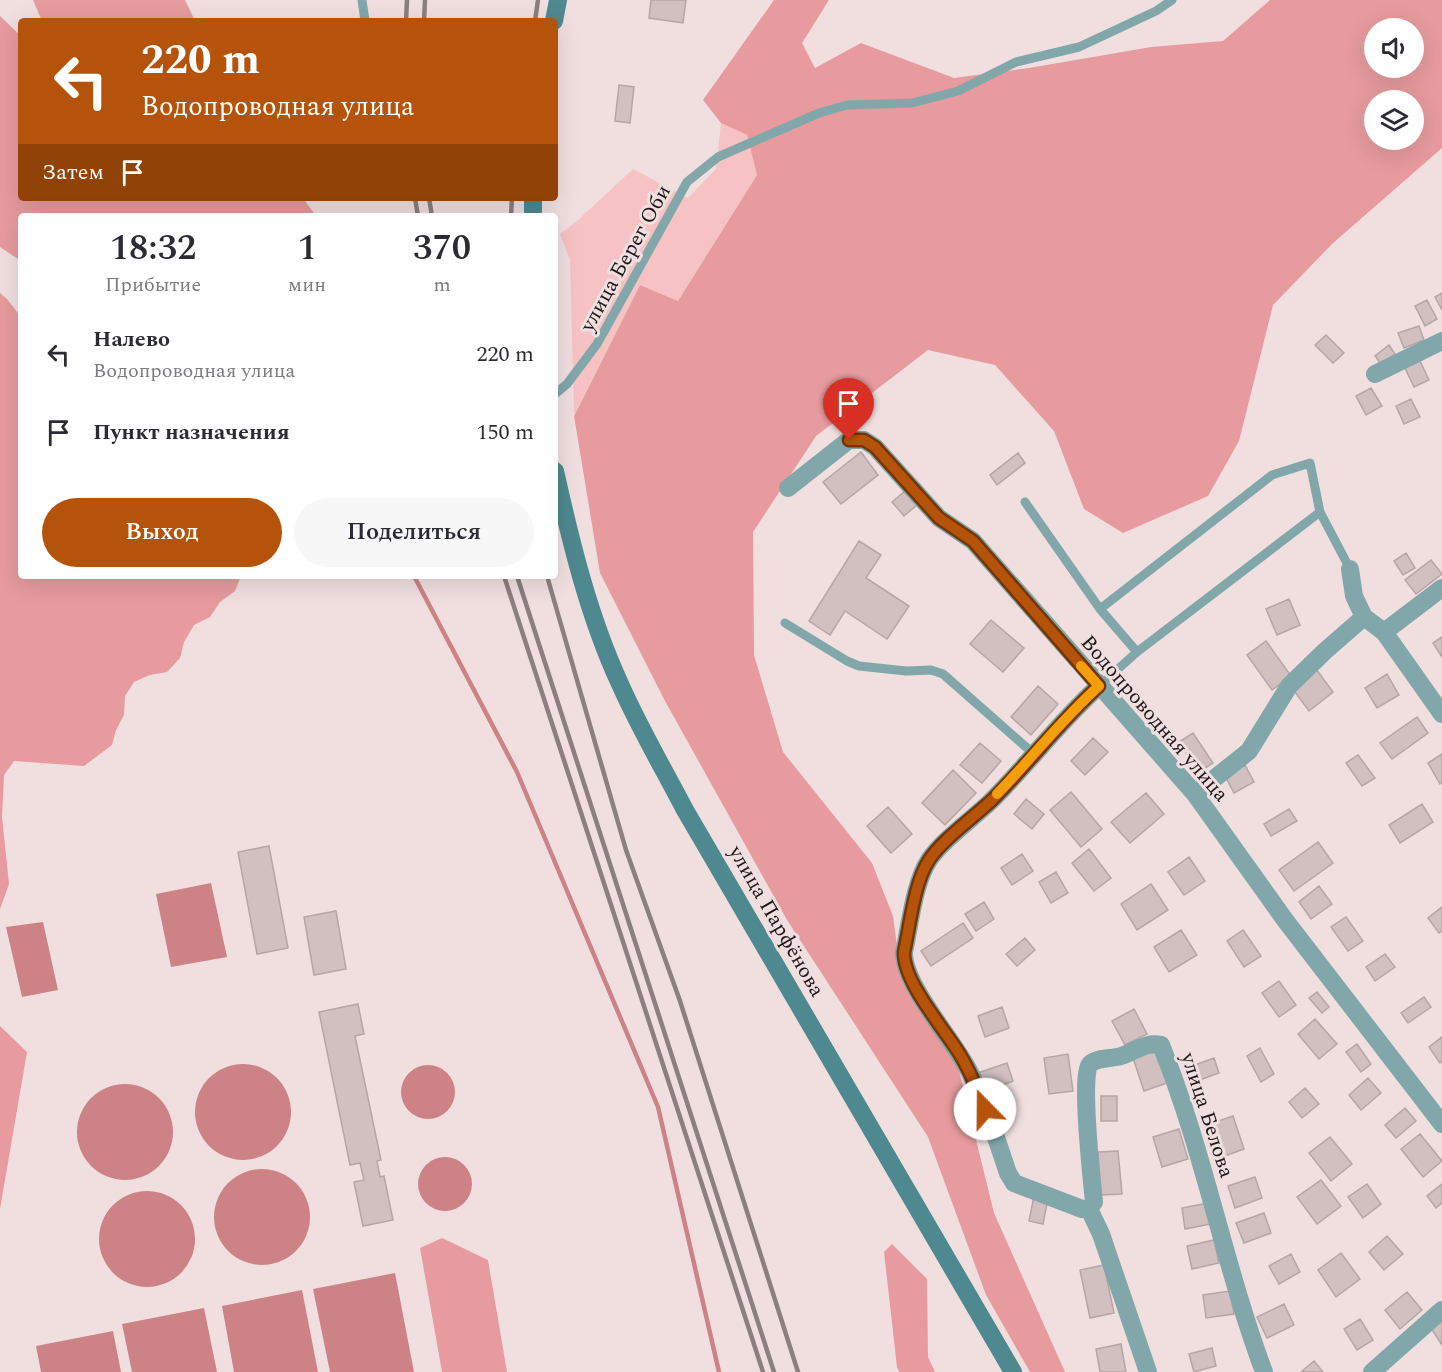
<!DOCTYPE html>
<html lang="ru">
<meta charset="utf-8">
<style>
:root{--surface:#fff;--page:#f7f7f7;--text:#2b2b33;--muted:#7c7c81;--accent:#b45309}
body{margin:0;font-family:Spectral,serif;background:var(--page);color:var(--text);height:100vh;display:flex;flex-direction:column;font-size:22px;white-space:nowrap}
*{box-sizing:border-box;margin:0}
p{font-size:20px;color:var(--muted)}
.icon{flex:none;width:33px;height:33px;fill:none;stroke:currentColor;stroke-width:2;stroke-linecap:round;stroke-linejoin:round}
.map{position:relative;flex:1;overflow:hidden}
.details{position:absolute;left:18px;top:213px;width:540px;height:366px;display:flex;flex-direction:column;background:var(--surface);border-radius:6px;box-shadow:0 6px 24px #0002}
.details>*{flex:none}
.banner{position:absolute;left:18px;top:18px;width:540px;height:183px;border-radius:6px;box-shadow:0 6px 24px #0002;background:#b45309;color:#fff;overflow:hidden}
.buttons{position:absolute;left:1364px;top:18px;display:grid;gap:12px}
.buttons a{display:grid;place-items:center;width:60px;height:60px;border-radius:50%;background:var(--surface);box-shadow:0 6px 24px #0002;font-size:30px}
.pin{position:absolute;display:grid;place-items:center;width:51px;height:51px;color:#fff;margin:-62px -26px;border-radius:50% 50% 50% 0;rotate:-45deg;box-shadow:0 0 6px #0007}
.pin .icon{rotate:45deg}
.me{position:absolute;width:66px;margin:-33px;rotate:338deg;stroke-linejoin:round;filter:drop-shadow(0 0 4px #0008)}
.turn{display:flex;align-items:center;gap:21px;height:126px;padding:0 24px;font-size:27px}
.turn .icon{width:78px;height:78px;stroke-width:2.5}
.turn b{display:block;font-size:42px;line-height:51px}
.then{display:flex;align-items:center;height:57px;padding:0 24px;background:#0003;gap:12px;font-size:22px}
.eta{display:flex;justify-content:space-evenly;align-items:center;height:102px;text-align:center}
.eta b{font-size:36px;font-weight:600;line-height:42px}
.primary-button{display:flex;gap:12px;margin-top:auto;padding:12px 24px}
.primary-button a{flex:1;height:69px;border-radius:36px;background:var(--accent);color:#fff;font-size:24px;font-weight:600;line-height:69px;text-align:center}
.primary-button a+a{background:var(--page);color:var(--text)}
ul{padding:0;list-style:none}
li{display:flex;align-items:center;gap:18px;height:78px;padding:0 24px}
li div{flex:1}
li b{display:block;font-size:22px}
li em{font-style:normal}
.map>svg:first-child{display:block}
.green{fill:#f7c2c3}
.forest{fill:#e79b9e;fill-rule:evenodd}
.water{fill:#cd8386}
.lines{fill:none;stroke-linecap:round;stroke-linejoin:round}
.stream{stroke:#cd8386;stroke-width:4.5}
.building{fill:#d2c0c1;stroke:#b6a5a5;stroke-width:1.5}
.service{stroke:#81a7ab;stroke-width:9}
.minor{stroke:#81a7ab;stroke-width:18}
.secondary{stroke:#4e898f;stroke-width:18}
.rail{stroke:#8b7f7f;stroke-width:4.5}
.route-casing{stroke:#753606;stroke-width:15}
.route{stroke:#b45309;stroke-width:10}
.slow{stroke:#f59e0b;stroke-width:10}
.labels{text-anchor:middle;stroke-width:6;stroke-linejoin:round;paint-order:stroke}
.street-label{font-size:21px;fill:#1d1717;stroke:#f1dfe0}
</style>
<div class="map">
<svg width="1442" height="1372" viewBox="0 0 1442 1372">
<rect width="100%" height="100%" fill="#f1dfe0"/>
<path class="green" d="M 721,123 L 747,135 L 757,175 L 678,301 L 640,285 L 574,415 L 570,260 L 560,234 L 577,221 L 633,169 L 688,198 L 716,169 Z"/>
<path class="forest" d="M 33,0 L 185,0 L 195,21 L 42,21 Z
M 774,0 L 829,0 L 802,43 L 815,68 L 861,43 L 954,78 L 1029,68 L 1151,47 L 1223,41 L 1270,0 L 1442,0 L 1442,148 L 1332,244 L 1273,305 L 1239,441 L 1208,496 L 1123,533 L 1084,509 L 1054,431 L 995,365 L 928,350 L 816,436 L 753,532 L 754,655 L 783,752 L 872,863 L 893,916 L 900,968 L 957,1062 L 994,1213 L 1065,1372 L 1030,1372 L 986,1295 L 928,1137 L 787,920 L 665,701 L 600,573 L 574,416 L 640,285 L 678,301 L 757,175 L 747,135 L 721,123 L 703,100 ZM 1374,28 L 1413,28 L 1413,68 L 1374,68 ZM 1374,100 L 1413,100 L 1413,140 L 1374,140 Z
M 0,16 L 21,36 L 21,198 L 303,198 L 316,216 L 21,216 L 21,261 L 0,247 Z
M 0,293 L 7,299 L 21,317 L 21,576 L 241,576 L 235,591 L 220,602 L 210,617 L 194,625 L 184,642 L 180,658 L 167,672 L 150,675 L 134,682 L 125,696 L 124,715 L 116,730 L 112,745 L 84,766 L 14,761 L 4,775 L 2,817 L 9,884 L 0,909 Z
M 0,1026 L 27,1052 L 0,1209 Z
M 442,1238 L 488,1260 L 507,1372 L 442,1372 L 420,1248 Z
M 892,1244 L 927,1279 L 928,1357 L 935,1372 L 899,1372 L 897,1367 L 884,1252 Z"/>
<path class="water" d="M 211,883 L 227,957 L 171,967 L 156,894 Z
M 43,922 L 58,990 L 22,997 L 6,927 Z
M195 1112a48 48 0 1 1 96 0a48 48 0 1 1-96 0Z
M401 1092a27 27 0 1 1 54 0a27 27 0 1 1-54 0Z
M77 1132a48 48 0 1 1 96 0a48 48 0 1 1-96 0Z
M418 1184a27 27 0 1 1 54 0a27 27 0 1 1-54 0Z
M214 1217a48 48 0 1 1 96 0a48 48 0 1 1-96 0Z
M99 1239a48 48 0 1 1 96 0a48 48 0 1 1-96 0Z
M 395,1273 L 414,1372 L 330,1372 L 313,1289 Z
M 302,1290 L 318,1372 L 234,1372 L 222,1306 Z
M 204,1308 L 217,1372 L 132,1372 L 122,1324 Z
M 113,1331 L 121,1372 L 41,1372 L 36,1346 Z"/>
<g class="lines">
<path class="stream" d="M 414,576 L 517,772 L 658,1107 L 719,1372"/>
</g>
<path class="building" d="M 651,0 L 686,0 L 683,23 L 649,18 Z
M 619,85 L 634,87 L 630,123 L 615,121 Z
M 1442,293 L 1442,310 L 1435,297 Z
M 1427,300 L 1437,319 L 1425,326 L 1415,306 Z
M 1419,326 L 1424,340 L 1404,348 L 1398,333 Z
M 1326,335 L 1344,353 L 1333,363 L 1315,345 Z
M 1389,345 L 1395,354 L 1381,364 L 1375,356 Z
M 1420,361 L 1429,380 L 1414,387 L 1405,368 Z
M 1371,388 L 1382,406 L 1366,415 L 1356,396 Z
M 1411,399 L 1420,417 L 1404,424 L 1396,406 Z
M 861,452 L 878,475 L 841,504 L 823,482 Z
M 1018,453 L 1025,463 L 997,485 L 990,475 Z
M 905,491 L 917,505 L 904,516 L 892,502 Z
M 859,541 L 881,555 L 866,578 L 909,606 L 887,639 L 845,611 L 830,635 L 809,621 Z
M 1406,553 L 1415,568 L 1403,575 L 1394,561 Z
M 1431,560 L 1442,574 L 1416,594 L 1405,580 Z
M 1289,599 L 1300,625 L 1277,635 L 1266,609 Z
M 991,620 L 1024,648 L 1003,672 L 970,644 Z
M 1442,637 L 1442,657 L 1433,643 Z
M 1266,641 L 1291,676 L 1272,690 L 1247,655 Z
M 1316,669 L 1333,692 L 1309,711 L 1292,688 Z
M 1387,674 L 1399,695 L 1377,708 L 1365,688 Z
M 1038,686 L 1058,704 L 1031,735 L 1011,717 Z
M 1417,717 L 1428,733 L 1392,759 L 1380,743 Z
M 1193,733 L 1213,763 L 1199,772 L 1179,742 Z
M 1093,738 L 1108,752 L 1085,775 L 1071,761 Z
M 980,743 L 1001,761 L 982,783 L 960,765 Z
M 1442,754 L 1442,783 L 1440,784 L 1428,763 Z
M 1358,755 L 1375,778 L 1362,786 L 1346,763 Z
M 1245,765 L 1254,782 L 1234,793 L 1225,776 Z
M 953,770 L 976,793 L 945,825 L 922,803 Z
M 1071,792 L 1102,829 L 1081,847 L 1050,810 Z
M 1146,793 L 1164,814 L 1130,843 L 1111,822 Z
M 1026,799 L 1044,814 L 1032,829 L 1014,814 Z
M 1422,804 L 1433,822 L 1400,843 L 1389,825 Z
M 888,807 L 912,834 L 891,853 L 867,826 Z
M 1289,809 L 1297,821 L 1271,836 L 1264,824 Z
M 1318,842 L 1333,863 L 1294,891 L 1279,870 Z
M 269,846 L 288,948 L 257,954 L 238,852 Z
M 1089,849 L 1111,878 L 1094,891 L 1072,863 Z
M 1022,854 L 1033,871 L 1012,885 L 1001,868 Z
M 1189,857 L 1205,881 L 1184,895 L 1168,872 Z
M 1056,872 L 1068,893 L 1051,903 L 1039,882 Z
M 1151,884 L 1168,910 L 1137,930 L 1121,904 Z
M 1319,886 L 1332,904 L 1311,919 L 1299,902 Z
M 984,902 L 994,919 L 976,931 L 965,914 Z
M 1442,907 L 1442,931 L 1439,933 L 1428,918 Z
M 336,911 L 346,969 L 314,975 L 304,917 Z
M 1346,917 L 1363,941 L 1348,951 L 1331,927 Z
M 963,923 L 973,938 L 931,966 L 921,951 Z
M 1181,930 L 1197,955 L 1169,972 L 1154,947 Z
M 1243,930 L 1261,956 L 1244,967 L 1227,941 Z
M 1025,938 L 1035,950 L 1017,966 L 1006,954 Z
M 1385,954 L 1395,967 L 1375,981 L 1366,967 Z
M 1279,981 L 1296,1005 L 1279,1017 L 1262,993 Z
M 1317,992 L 1329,1007 L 1322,1013 L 1309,998 Z
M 1424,997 L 1431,1007 L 1408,1023 L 1401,1013 Z
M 358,1004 L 364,1034 L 355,1036 L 381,1160 L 377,1161 L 380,1177 L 384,1176 L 393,1220 L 363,1226 L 354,1182 L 364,1180 L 360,1163 L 350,1165 L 319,1012 Z
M 1002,1007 L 1009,1028 L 985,1037 L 978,1016 Z
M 1134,1009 L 1147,1034 L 1125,1045 L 1112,1021 Z
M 1315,1019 L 1337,1044 L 1319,1059 L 1298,1034 Z
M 1442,1037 L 1442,1061 L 1440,1063 L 1429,1047 Z
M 1357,1044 L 1371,1064 L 1361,1072 L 1346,1052 Z
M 1260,1048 L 1274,1074 L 1261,1082 L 1247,1056 Z
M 1156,1050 L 1167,1083 L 1144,1091 L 1133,1058 Z
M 1068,1054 L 1073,1091 L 1049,1094 L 1044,1058 Z
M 1214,1058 L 1219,1073 L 1197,1081 L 1192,1066 Z
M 1007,1063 L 1013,1081 L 1000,1086 L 1007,1105 L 992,1110 L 978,1073 Z
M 1368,1078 L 1381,1093 L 1361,1110 L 1349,1095 Z
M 1305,1088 L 1319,1104 L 1302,1118 L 1289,1102 Z
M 1101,1096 L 1117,1096 L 1117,1121 L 1101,1121 Z
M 1405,1108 L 1416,1121 L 1396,1138 L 1385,1125 Z
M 1233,1116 L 1244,1149 L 1222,1157 L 1210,1124 Z
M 1179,1129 L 1188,1159 L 1162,1167 L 1153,1137 Z
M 1420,1134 L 1442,1161 L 1423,1177 L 1401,1149 Z
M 1330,1137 L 1352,1164 L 1331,1181 L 1309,1153 Z
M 1118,1151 L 1122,1194 L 1101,1195 L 1098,1152 Z
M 1255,1177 L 1262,1198 L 1235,1208 L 1228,1186 Z
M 1321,1180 L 1341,1206 L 1317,1224 L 1297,1197 Z
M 1367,1184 L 1381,1204 L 1363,1218 L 1348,1197 Z
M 1442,1184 L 1442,1203 L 1436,1208 L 1427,1196 Z
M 1034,1196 L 1048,1199 L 1043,1224 L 1029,1221 Z
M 1208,1203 L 1211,1224 L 1185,1229 L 1182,1208 Z
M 1264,1213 L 1271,1233 L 1244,1243 L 1236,1223 Z
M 1387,1236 L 1403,1254 L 1384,1270 L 1369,1252 Z
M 1214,1240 L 1219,1263 L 1192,1269 L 1187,1246 Z
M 1341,1253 L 1360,1279 L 1336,1297 L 1318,1270 Z
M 1291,1254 L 1300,1272 L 1279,1284 L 1269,1266 Z
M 1104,1265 L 1114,1313 L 1090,1318 L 1080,1270 Z
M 1230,1291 L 1234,1314 L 1206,1318 L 1203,1295 Z
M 1407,1292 L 1422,1310 L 1400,1329 L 1385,1310 Z
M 1284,1304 L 1294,1325 L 1267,1338 L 1257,1317 Z
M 1360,1319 L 1373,1340 L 1357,1350 L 1344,1329 Z
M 1442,1321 L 1442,1345 L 1431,1328 Z
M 1121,1344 L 1126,1372 L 1100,1372 L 1096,1349 Z
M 1212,1348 L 1216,1366 L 1194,1372 L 1189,1354 Z
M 1314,1361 L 1323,1372 L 1301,1372 Z"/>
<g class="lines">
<path class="service" d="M 362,0 L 365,21
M 555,394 L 567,384 L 597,344 L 687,182 L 718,157 L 819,113 L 847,105 L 912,103 L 958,91 L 1016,62 L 1079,47 L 1156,11 L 1172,0
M 1025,502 L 1100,609 L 1137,652
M 1100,609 L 1272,475 L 1310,463 L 1320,512
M 785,623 L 847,661 L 859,666 L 906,671 L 931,670 L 943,674 L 1035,755
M 1099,686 L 1137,652 L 1320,512 L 1350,569"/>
<path class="minor" d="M 1375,374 L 1442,341
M 788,488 L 849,440 L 864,440 L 875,447 L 939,518 L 973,541 L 1195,794 L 1285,920 L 1442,1124
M 1350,569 L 1354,596 L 1364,617 L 1384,632 L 1442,714
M 1384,632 L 1442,588
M 1099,686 C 1060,721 1029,763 992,800 C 974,818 942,840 929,860 C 914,883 910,925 904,952 C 903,984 952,1038 968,1069 C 985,1101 996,1138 1008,1173 L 1014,1183 L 1082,1209 L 1089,1209 L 1094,1202 C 1092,1182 1080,1074 1090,1064 C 1097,1057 1112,1059 1121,1056 C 1134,1052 1147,1041 1161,1045 C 1204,1151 1224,1265 1264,1372
M 1195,794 L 1249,751 L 1289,686 L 1325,651 L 1364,617
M 1089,1209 L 1101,1234 L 1148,1372
M 1372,1372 L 1442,1310"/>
<path class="secondary" d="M 554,21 L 558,0
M 533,216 L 533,198
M 555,471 C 571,543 589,617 620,684 C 639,727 663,768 685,810 L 1013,1372"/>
<path class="rail" d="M 406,21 L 407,0
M 424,21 L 425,0
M 535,21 L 538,0
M 415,198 L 418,216
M 429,198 L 432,216
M 511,216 L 512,198
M 504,576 L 763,1372
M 517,576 L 774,1372
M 547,576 L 626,850 L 680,1001 L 798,1372"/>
</g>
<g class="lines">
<defs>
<path id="route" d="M 849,440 L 864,440 L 875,447 L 939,518 L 973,541 L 1099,686 C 1060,721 1029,763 992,800 C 974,817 942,840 929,860 C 914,883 910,925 904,952 C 903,981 941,1025 957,1050 C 969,1068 977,1088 985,1109"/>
</defs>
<use href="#route" class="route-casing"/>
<use href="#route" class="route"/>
<path class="slow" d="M 997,794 C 1032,758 1062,719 1099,686 L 1081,666"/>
</g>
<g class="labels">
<g class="street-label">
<text transform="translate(625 258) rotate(-61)" y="7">улица Берег Оби</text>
<text transform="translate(1155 718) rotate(49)" y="7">Водопроводная улица</text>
<text transform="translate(777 921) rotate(60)" y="7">улица Парфёнова</text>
<text transform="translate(1208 1115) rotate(72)" y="7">улица Белова</text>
</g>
</g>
</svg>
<div class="buttons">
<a><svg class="icon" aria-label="sound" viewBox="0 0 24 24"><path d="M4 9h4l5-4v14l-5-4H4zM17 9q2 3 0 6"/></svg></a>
<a><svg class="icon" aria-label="layers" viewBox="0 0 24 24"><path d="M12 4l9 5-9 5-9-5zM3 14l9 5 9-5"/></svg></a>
</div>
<div class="pin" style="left:849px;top:440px;background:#d93025"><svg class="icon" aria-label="arrive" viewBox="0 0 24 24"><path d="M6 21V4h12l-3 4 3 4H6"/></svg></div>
<svg class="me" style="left:985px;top:1109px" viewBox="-20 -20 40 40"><circle r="19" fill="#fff"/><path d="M0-13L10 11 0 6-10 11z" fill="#b45309"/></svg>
<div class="banner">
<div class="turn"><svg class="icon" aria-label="left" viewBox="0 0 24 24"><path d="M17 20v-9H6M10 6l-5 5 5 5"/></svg><div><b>220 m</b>Водопроводная улица</div></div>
<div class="then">Затем<svg class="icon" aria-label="arrive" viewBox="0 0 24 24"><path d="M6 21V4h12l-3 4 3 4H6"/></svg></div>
</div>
<section class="details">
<div class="eta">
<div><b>18:32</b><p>Прибытие</p></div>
<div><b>1</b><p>мин</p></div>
<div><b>370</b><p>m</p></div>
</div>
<ul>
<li><svg class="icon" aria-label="left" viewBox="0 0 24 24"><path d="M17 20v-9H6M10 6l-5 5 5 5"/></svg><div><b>Налево</b><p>Водопроводная улица</p></div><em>220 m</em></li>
<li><svg class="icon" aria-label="arrive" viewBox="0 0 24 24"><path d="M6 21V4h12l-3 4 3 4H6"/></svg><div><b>Пункт назначения</b></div><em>150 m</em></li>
</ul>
<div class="primary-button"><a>Выход</a><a>Поделиться</a></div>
</section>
</div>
